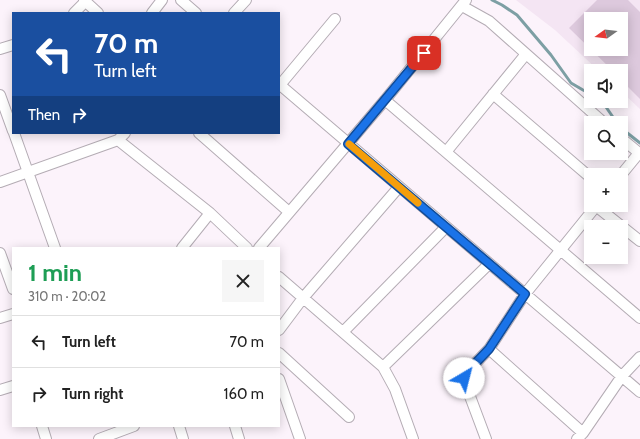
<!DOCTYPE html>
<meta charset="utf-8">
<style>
:root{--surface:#fff;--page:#f6f6f6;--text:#222;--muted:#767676;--line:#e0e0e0}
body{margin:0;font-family:Cabin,sans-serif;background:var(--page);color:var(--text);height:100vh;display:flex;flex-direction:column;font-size:15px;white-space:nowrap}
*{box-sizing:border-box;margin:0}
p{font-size:13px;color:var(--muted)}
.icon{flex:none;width:22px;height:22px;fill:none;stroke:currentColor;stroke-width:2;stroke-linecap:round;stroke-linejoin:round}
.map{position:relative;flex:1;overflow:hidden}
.sheet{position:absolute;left:12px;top:247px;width:268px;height:180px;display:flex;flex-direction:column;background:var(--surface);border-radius:0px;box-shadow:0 2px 10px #0003}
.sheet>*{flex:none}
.guide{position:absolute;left:12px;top:12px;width:268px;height:122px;border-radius:0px;box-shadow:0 2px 10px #0003;background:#1a4fa0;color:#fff;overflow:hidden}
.needle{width:26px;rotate:255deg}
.fabs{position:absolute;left:584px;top:12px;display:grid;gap:8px}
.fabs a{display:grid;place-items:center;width:44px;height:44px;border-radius:0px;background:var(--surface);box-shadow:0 2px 10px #0003;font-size:20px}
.pin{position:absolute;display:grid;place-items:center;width:34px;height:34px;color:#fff;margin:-17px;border-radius:8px;box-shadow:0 2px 6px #0006}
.me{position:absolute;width:44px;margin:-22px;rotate:37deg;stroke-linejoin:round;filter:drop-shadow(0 0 3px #0008)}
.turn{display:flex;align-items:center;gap:14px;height:84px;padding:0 16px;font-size:18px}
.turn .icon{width:52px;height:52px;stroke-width:2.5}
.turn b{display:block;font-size:28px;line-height:34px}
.then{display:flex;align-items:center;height:38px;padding:0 16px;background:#0003;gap:8px;font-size:15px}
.round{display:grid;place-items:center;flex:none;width:42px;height:42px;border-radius:0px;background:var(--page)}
.headline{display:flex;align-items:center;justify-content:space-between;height:68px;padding:0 16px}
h1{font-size:24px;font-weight:700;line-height:30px;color:#1e9e55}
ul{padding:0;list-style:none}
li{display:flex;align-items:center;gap:12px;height:52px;padding:0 16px;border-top:1px solid var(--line)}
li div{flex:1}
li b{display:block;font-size:15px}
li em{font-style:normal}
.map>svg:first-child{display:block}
.built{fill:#f4e5f3;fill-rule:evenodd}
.green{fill:#ddc9dd;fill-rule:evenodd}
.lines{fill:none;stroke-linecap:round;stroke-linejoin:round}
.stream{stroke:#7d9fa4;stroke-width:3}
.minor-casing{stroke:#b4acb4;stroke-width:12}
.minor{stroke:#fff;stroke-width:10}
.route-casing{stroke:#114b97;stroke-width:10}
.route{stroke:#1a73e8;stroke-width:7}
.slow{stroke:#f59e0b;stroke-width:7}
</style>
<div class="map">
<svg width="640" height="439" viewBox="0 0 640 439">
<rect width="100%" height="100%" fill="#fcf3fb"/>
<path class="built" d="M 516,0 L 640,0 L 640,109 L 621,91 L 621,71 L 599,71 L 555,30 ZM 591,19 L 621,19 L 621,49 L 591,49 Z"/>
<path class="green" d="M 597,0 L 628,0 L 640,12 L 640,99 L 621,80 L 621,71 L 613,71 L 569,28 ZM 591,19 L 621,19 L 621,49 L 591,49 Z"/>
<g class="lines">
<path class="stream" d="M 492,0 L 502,5 L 517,15 L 551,55 L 571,83 L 583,90 L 591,94
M 600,101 L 606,107 L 617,123
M 621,128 L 640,143"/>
<defs>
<path id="minor" d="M 84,0 L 98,13
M 181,0 L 196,13
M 462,6 L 489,21 L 604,123
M 74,13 L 86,1
M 152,13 L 162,0
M 234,13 L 246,0
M 0,49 L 13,45
M 279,84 L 640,392
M 280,85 L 335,19
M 493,94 L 591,178
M 0,95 L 13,131
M 385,100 L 640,318
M 14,133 L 55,248
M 199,133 L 289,212
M 621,138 L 639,153 L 621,175
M 118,140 L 210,213 L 247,248
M 446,152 L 526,54
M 0,182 L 118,140 L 125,133
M 596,206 L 640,241
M 182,248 L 210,213
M 259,248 L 385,100 L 466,0
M 0,253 L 13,289
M 279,277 L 383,367 L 395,389 L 413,439
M 0,318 L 13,314
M 279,330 L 303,298 L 399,187
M 343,332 L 446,227
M 489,349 L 583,433
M 279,353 L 349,417
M 383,367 L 489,264
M 279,379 L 300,439
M 0,390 L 13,386
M 42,426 L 46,439
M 179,426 L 183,439
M 235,426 L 239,439
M 99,439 L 134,426
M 486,439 L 465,383 L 464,378 L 466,373 L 489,349 L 525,294 L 597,205
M 577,439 L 583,433 L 622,376 L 640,357"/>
</defs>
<use href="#minor" class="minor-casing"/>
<use href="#minor" class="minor"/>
</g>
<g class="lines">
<defs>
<path id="route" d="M 424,53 L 348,144 L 525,294 L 489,349 L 466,373 L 464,378"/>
</defs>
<use href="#route" class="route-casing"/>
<use href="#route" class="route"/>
<path class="slow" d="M 349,144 L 418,203"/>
</g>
</svg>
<div class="fabs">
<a><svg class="needle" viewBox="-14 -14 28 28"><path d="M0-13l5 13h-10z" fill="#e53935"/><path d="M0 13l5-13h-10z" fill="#767676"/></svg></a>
<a><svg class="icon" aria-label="sound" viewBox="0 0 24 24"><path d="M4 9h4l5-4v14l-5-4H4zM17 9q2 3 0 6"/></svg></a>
<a><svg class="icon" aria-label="search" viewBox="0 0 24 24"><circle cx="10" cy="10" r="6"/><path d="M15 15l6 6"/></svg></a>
<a>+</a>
<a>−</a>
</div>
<div class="pin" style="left:424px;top:53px;background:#d93025"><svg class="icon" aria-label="arrive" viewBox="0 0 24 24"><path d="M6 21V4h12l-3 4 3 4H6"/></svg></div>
<svg class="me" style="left:464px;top:378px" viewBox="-20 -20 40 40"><circle r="19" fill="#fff"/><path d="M0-13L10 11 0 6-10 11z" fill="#1a73e8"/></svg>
<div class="guide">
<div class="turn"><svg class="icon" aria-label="left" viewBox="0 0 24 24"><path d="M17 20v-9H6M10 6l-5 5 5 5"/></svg><div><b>70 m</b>Turn left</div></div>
<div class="then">Then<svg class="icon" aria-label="right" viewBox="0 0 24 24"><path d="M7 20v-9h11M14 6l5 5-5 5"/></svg></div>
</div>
<section class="sheet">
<div class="headline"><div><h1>1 min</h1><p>310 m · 20:02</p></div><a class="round"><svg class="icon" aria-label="close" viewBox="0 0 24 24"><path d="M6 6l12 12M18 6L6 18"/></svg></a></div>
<ul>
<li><svg class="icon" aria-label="left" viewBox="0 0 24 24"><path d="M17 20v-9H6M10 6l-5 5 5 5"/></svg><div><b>Turn left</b></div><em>70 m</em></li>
<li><svg class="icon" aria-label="right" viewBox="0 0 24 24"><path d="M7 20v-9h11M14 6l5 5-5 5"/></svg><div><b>Turn right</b></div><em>160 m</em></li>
</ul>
</section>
</div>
